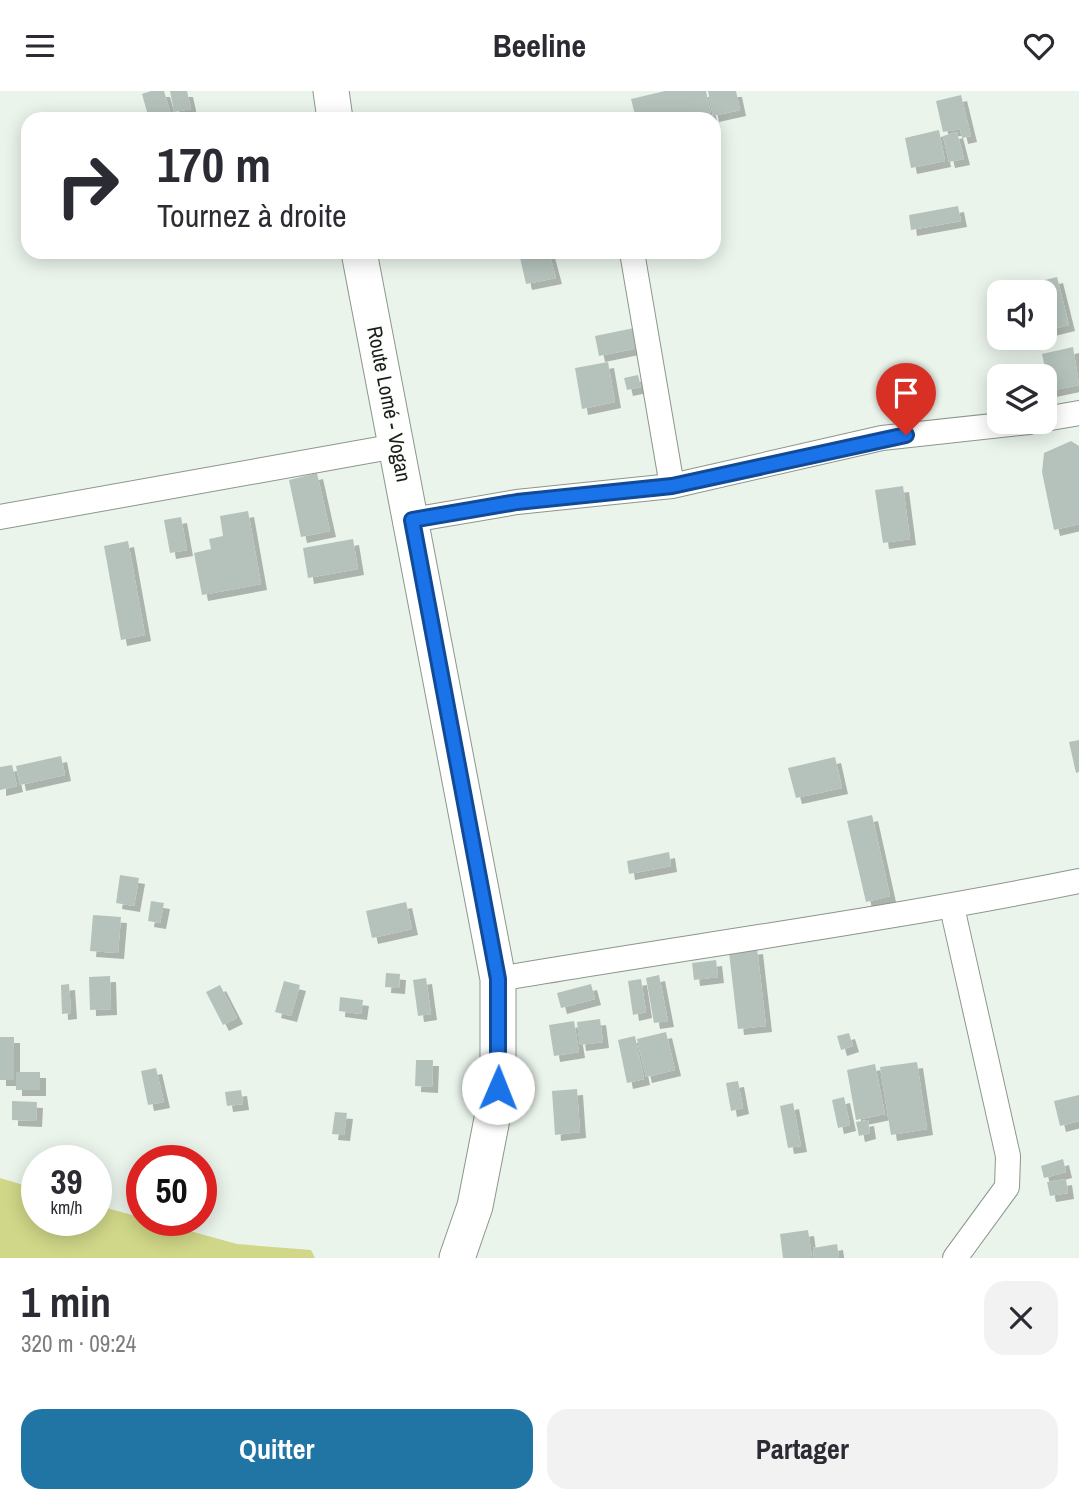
<!DOCTYPE html>
<html lang="fr">
<meta charset="utf-8">
<style>
:root{--surface:#fff;--page:#f2f2f3;--text:#2b2b33;--muted:#7c7c81;--accent:#2075a5}
body{margin:0;font-family:"Archivo Narrow",sans-serif;background:var(--page);color:var(--text);height:100vh;display:flex;flex-direction:column;font-size:26px;white-space:nowrap}
*{box-sizing:border-box;margin:0}
p{font-size:23px;color:var(--muted)}
.icon{flex:none;width:38px;height:38px;fill:none;stroke:currentColor;stroke-width:2;stroke-linecap:round;stroke-linejoin:round}
.map{position:relative;height:1167px;overflow:hidden}
.drawer{display:flex;flex-direction:column;background:var(--surface);flex:1}
.drawer>*{flex:none}
.guide{position:absolute;left:21px;top:21px;width:700px;height:147px;border-radius:21px;box-shadow:0 4px 18px #0003;background:#fff;color:var(--text);overflow:hidden}
.tools{position:absolute;left:987px;top:189px;display:grid;gap:14px}
.tools a{display:grid;place-items:center;width:70px;height:70px;border-radius:14px;background:var(--surface);box-shadow:0 4px 18px #0003;font-size:35px}
.speed{position:absolute;left:21px;top:1054px;display:flex;gap:14px;font-size:35px;font-weight:700;text-align:center}
.speed>*{display:grid;place-content:center;width:91px;height:91px;border-radius:50%;background:var(--surface);box-shadow:0 4px 18px #0003;line-height:1}
.speed small{font-size:18px;font-weight:400}
.speed .limit{border:10px solid #d22;background:#fff;color:#111}
.pin{position:absolute;display:grid;place-items:center;width:60px;height:60px;color:#fff;margin:-72px -30px;border-radius:50% 50% 50% 0;rotate:-45deg;box-shadow:0 0 7px #0007}
.pin .icon{rotate:45deg}
.me{position:absolute;width:77px;margin:-38px;rotate:1deg;stroke-linejoin:round;filter:drop-shadow(0 0 5px #0008)}
.turn{display:flex;align-items:center;gap:24px;height:147px;padding:0 21px;font-size:32px}
.turn .icon{width:91px;height:91px;stroke-width:2.5}
.turn b{display:block;font-size:49px;line-height:60px}
.round{display:grid;place-items:center;flex:none;width:74px;height:74px;border-radius:21px;background:var(--page)}
.overview{display:flex;align-items:center;justify-content:space-between;height:119px;padding:0 21px}
h1{font-size:42px;font-weight:700;line-height:52px}
.action{display:flex;gap:14px;margin-top:auto;padding:14px 21px}
.action a{flex:1;height:80px;border-radius:21px;background:var(--accent);color:#fff;font-size:28px;font-weight:700;line-height:80px;text-align:center}
.action a+a{background:var(--page);color:var(--text)}
header{display:flex;justify-content:space-between;align-items:center;height:91px;padding:0 21px;background:var(--surface);font-size:32px;font-weight:700}
.map>svg:first-child{display:block}
.green{fill:#d0d788}
.building{fill:#b5c2bc;filter:url(#shadow)}
.lines{fill:none;stroke-linecap:round;stroke-linejoin:round}
.street-casing{stroke:#8c968d;stroke-width:26}
.secondary-casing{stroke:#8c968d;stroke-width:37}
.street{stroke:#fff;stroke-width:24}
.secondary{stroke:#fff;stroke-width:35}
.route-casing{stroke:#114b97;stroke-width:18}
.route{stroke:#1a73e8;stroke-width:12}
.labels{text-anchor:middle;stroke-width:6;stroke-linejoin:round;paint-order:stroke}
.street-label{font-size:21px;fill:#1a1d1a;stroke:#fdfffd}
</style>
<header><svg class="icon" aria-label="menu" viewBox="0 0 24 24"><path d="M4 6h16M4 12h16M4 18h16"/></svg>Beeline<svg class="icon" aria-label="heart" viewBox="0 0 24 24"><path d="M12 20l-8-8c-3-5 5-10 8-4 3-6 11-1 8 4z"/></svg></header>
<div class="map">
<svg width="1079" height="1167" viewBox="0 0 1079 1167">
<defs>
<filter id="shadow"><feDropShadow dx="6" dy="6" stdDeviation="0" flood-color="#0004"/></filter>
</defs>
<rect width="100%" height="100%" fill="#eaf4eb"/>
<path class="green" d="M 0,1087 L 37,1098 L 37,1129 L 96,1129 L 96,1114 L 237,1153 L 311,1159 L 315,1167 L 0,1167 Z"/>
<path class="building" d="M 151,0 L 164,0 L 171,24 L 149,28 L 142,3 Z
M 170,0 L 187,0 L 191,18 L 174,21 Z
M 665,0 L 706,0 L 711,24 L 694,28 L 636,28 L 631,8 Z
M 708,0 L 736,0 L 740,19 L 713,25 Z
M 961,4 L 971,45 L 962,47 L 960,38 L 943,41 L 936,10 Z
M 939,39 L 945,70 L 911,77 L 905,47 Z
M 957,41 L 964,68 L 949,71 L 943,45 Z
M 958,115 L 961,130 L 911,139 L 909,124 Z
M 549,161 L 556,187 L 526,193 L 519,162 Z
M 1057,186 L 1069,234 L 1045,240 L 1045,201 L 1031,201 L 1029,193 Z
M 634,237 L 638,257 L 599,265 L 595,245 Z
M 1073,256 L 1079,294 L 1050,300 L 1042,263 Z
M 608,271 L 615,311 L 582,318 L 575,277 Z
M 638,284 L 641,296 L 627,299 L 624,287 Z
M 1071,350 L 1079,355 L 1079,433 L 1054,439 L 1042,381 L 1044,362 Z
M 317,382 L 330,440 L 301,446 L 289,389 Z
M 903,395 L 910,448 L 883,452 L 875,399 Z
M 248,420 L 261,493 L 202,504 L 194,462 L 211,458 L 209,448 L 223,445 L 220,425 Z
M 181,426 L 187,459 L 170,462 L 164,429 Z
M 353,448 L 358,478 L 308,487 L 303,457 Z
M 128,450 L 145,544 L 121,549 L 104,455 Z
M 1079,649 L 1079,681 L 1076,682 L 1069,651 Z
M 61,665 L 65,684 L 20,694 L 16,675 Z
M 835,666 L 842,697 L 796,707 L 788,677 Z
M 12,674 L 17,695 L 0,699 L 0,676 Z
M 872,724 L 890,805 L 866,811 L 847,730 Z
M 669,761 L 671,775 L 629,783 L 627,770 Z
M 120,784 L 139,787 L 134,815 L 116,812 Z
M 151,810 L 164,812 L 160,832 L 148,830 Z
M 406,811 L 412,838 L 372,847 L 366,820 Z
M 93,824 L 121,826 L 118,862 L 90,860 Z
M 757,857 L 766,935 L 738,938 L 729,861 Z
M 716,869 L 718,886 L 694,889 L 692,872 Z
M 386,882 L 400,883 L 399,897 L 385,896 Z
M 659,884 L 668,930 L 654,932 L 646,887 Z
M 110,885 L 111,918 L 90,919 L 89,886 Z
M 426,887 L 431,923 L 418,925 L 413,889 Z
M 641,888 L 646,921 L 633,924 L 628,890 Z
M 284,890 L 300,894 L 291,925 L 275,921 Z
M 69,893 L 71,922 L 62,923 L 61,894 Z
M 591,893 L 595,908 L 561,917 L 557,902 Z
M 220,894 L 237,927 L 223,934 L 206,901 Z
M 340,906 L 363,909 L 361,923 L 339,920 Z
M 600,928 L 603,951 L 580,954 L 577,931 Z
M 574,930 L 579,961 L 554,965 L 549,934 Z
M 666,941 L 675,979 L 646,986 L 637,948 Z
M 849,942 L 853,955 L 841,959 L 837,945 Z
M 635,945 L 644,988 L 627,992 L 618,949 Z
M 0,946 L 14,946 L 14,989 L 0,989 Z
M 416,969 L 433,969 L 432,996 L 415,995 Z
M 917,971 L 927,1038 L 891,1044 L 880,976 Z
M 875,973 L 885,1023 L 856,1029 L 847,979 Z
M 156,977 L 164,1011 L 148,1014 L 141,980 Z
M 16,981 L 40,981 L 40,999 L 16,999 Z
M 738,990 L 743,1017 L 731,1020 L 726,992 Z
M 577,998 L 580,1041 L 555,1044 L 552,1000 Z
M 241,999 L 243,1013 L 227,1015 L 225,1001 Z
M 1079,1004 L 1079,1030 L 1060,1035 L 1054,1010 Z
M 844,1006 L 850,1034 L 838,1037 L 832,1009 Z
M 12,1010 L 37,1011 L 36,1030 L 12,1029 Z
M 793,1012 L 801,1055 L 788,1057 L 780,1015 Z
M 335,1021 L 347,1022 L 344,1044 L 332,1043 Z
M 868,1029 L 870,1042 L 859,1045 L 856,1031 Z
M 1063,1068 L 1066,1081 L 1044,1087 L 1041,1075 Z
M 1066,1088 L 1068,1102 L 1050,1105 L 1047,1091 Z
M 808,1139 L 812,1167 L 783,1167 L 780,1143 Z
M 837,1153 L 839,1167 L 814,1167 L 813,1157 Z"/>
<g class="lines">
<defs>
<path id="street" d="M 632,161 L 672,395
M 1045,328 L 1079,322
M 0,426 L 396,355
M 412,429 L 517,411 L 672,395 L 882,347 L 1029,331
M 952,816 L 1008,1065 L 1007,1096 L 955,1167
M 498,888 C 692,855 887,829 1079,790"/>
<path id="secondary" d="M 331,0 L 335,28
M 359,161 L 498,888 L 498,997 L 475,1115 L 457,1167"/>
</defs>
<use href="#street" class="street-casing"/>
<use href="#secondary" class="secondary-casing"/>
<use href="#street" class="street"/>
<use href="#secondary" class="secondary"/>
</g>
<g class="lines">
<defs>
<path id="route" d="M 498,997 L 498,888 L 412,429 L 517,411 L 672,395 L 906,344"/>
</defs>
<use href="#route" class="route-casing"/>
<use href="#route" class="route"/>
</g>
<g class="labels">
<g class="street-label">
<text transform="translate(389 313) rotate(79)" y="7">Route Lomé - Vogan</text>
</g>
</g>
</svg>
<div class="tools">
<a><svg class="icon" aria-label="sound" viewBox="0 0 24 24"><path d="M4 9h4l5-4v14l-5-4H4zM17 9q2 3 0 6"/></svg></a>
<a><svg class="icon" aria-label="layers" viewBox="0 0 24 24"><path d="M12 4l9 5-9 5-9-5zM3 14l9 5 9-5"/></svg></a>
</div>
<div class="speed"><div>39<small>km/h</small></div><div class="limit">50</div></div>
<div class="pin" style="left:906px;top:344px;background:#d93025"><svg class="icon" aria-label="arrive" viewBox="0 0 24 24"><path d="M6 21V4h12l-3 4 3 4H6"/></svg></div>
<svg class="me" style="left:498px;top:997px" viewBox="-20 -20 40 40"><circle r="19" fill="#fff"/><path d="M0-13L10 11 0 6-10 11z" fill="#1a73e8"/></svg>
<div class="guide">
<div class="turn"><svg class="icon" aria-label="right" viewBox="0 0 24 24"><path d="M7 20v-9h11M14 6l5 5-5 5"/></svg><div><b>170 m</b>Tournez à droite</div></div>
</div>
</div>
<section class="drawer">
<div class="overview"><div><h1>1 min</h1><p>320 m · 09:24</p></div><a class="round"><svg class="icon" aria-label="close" viewBox="0 0 24 24"><path d="M6 6l12 12M18 6L6 18"/></svg></a></div>
<div class="action"><a>Quitter</a><a>Partager</a></div>
</section>
